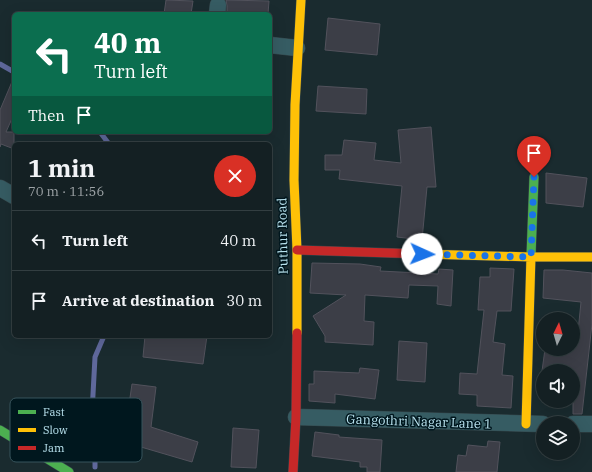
<!DOCTYPE html>
<meta charset="utf-8">
<style>
:root{--surface:#142023;--page:#1d282b;--text:#f1f3f6;--muted:#9da3a6;--line:#333e41}
body{margin:0;font-family:"IBM Plex Serif",serif;background:var(--page);color:var(--text);height:100vh;display:flex;flex-direction:column;font-size:15px;white-space:nowrap}
*{box-sizing:border-box;margin:0}
p{font-size:13px;color:var(--muted)}
.icon{flex:none;width:22px;height:22px;fill:none;stroke:currentColor;stroke-width:2;stroke-linecap:round;stroke-linejoin:round}
.map{position:relative;flex:1;overflow:hidden}
.panel{position:absolute;left:12px;top:142px;width:260px;height:196px;display:flex;flex-direction:column;background:var(--surface);border-radius:6px;box-shadow:0 4px 16px #0002,0 0 0 1px var(--line)}
.panel>*{flex:none}
.hud{position:absolute;left:12px;top:12px;width:260px;height:122px;border-radius:6px;box-shadow:0 4px 16px #0002,0 0 0 1px var(--line);background:#0b6e4f;color:#fff;overflow:hidden}
.needle{width:26px;rotate:5deg}
.fabs{position:absolute;left:536px;top:312px;display:grid;gap:8px}
.fabs a{display:grid;place-items:center;width:44px;height:44px;border-radius:50%;background:var(--surface);box-shadow:0 4px 16px #0002,0 0 0 1px var(--line);font-size:20px}
.pin{position:absolute;display:grid;place-items:center;width:34px;height:34px;color:#fff;margin:-41px -17px;border-radius:50% 50% 50% 0;rotate:-45deg;box-shadow:0 0 4px #0007}
.pin .icon{rotate:45deg}
.me{position:absolute;width:44px;margin:-22px;rotate:92deg;stroke-linejoin:round;filter:drop-shadow(0 0 3px #0008)}
.turn{display:flex;align-items:center;gap:14px;height:84px;padding:0 16px;font-size:18px}
.turn .icon{width:52px;height:52px;stroke-width:2.5}
.turn b{display:block;font-size:28px;line-height:34px}
.then{display:flex;align-items:center;height:38px;padding:0 16px;background:#0003;gap:8px;font-size:15px}
.round{display:grid;place-items:center;flex:none;width:42px;height:42px;border-radius:21px;background:var(--page)}
.overview{display:flex;align-items:center;justify-content:space-between;height:68px;padding:0 16px}
h1{font-size:24px;font-weight:700;line-height:30px}
ul{padding:0;list-style:none}
li{display:flex;align-items:center;gap:12px;height:60px;padding:0 16px;border-top:1px solid var(--line)}
li div{flex:1}
li b{display:block;font-size:15px}
li em{font-style:normal}
.map>svg:first-child{display:block}
.lines{fill:none;stroke-linecap:round;stroke-linejoin:round}
.stream{stroke:#5f689b;stroke-width:5}
.building{fill:#3c3e47;stroke:#52525c}
.street-casing{stroke:#36484d;stroke-width:17}
.fast-casing{stroke:#36484d;stroke-width:10}
.slow-casing{stroke:#36484d;stroke-width:10}
.jam-casing{stroke:#36484d;stroke-width:10}
.street{stroke:#365c63;stroke-width:16}
.fast{stroke:#4caf50;stroke-width:9}
.slow{stroke:#ffc107;stroke-width:9}
.jam{stroke:#c62828;stroke-width:9}
.route{stroke:#1a73e8;stroke-width:7;stroke-dasharray:0 12.6}
.labels{text-anchor:middle;stroke-width:3;stroke-linejoin:round;paint-order:stroke}
.street-label{font-size:13px;fill:#b8e2ee;stroke:#00171e}
.key{fill:#00171e;stroke:#37545c;stroke-width:1}
.key-label{font-size:11px;fill:#b8e2ee}
</style>
<div class="map">
<svg width="592" height="472" viewBox="0 0 592 472">
<rect width="100%" height="100%" fill="#1a2b2f"/>
<g class="lines">
<path class="stream" d="M 0,64 L 14,72
M 100,132 L 109,144
M 95,467 L 95,463 L 92,413 L 95,357 L 104,336"/>
</g>
<path class="building" d="M 166,0 L 193,1 L 191,14 L 164,14 Z
M 226,0 L 269,1 L 268,14 L 227,14 L 227,6 Z
M 328,18 L 380,24 L 377,55 L 325,50 Z
M 14,77 L 14,114 L 6,132 L 14,132 L 14,149 L 1,144 L 0,147 L 0,110 Z
M 318,86 L 367,89 L 366,114 L 316,111 Z
M 431,127 L 436,187 L 427,187 L 422,240 L 397,237 L 402,186 L 339,179 L 340,170 L 325,170 L 325,155 L 342,155 L 344,140 L 376,143 L 374,160 L 401,163 L 398,130 Z
M 546,173 L 587,178 L 583,207 L 546,203 Z
M 312,263 L 360,264 L 381,267 L 380,271 L 438,274 L 439,269 L 453,270 L 451,306 L 437,304 L 438,286 L 409,285 L 408,298 L 365,295 L 364,321 L 374,322 L 373,345 L 325,342 L 325,336 L 313,316 L 346,295 L 310,293 Z
M 490,268 L 514,269 L 511,311 L 497,311 L 493,342 L 505,344 L 502,375 L 513,376 L 511,408 L 477,406 L 477,395 L 459,394 L 460,373 L 477,374 L 484,310 L 478,310 L 480,277 L 490,277 Z
M 544,270 L 563,270 L 592,273 L 592,324 L 582,414 L 573,414 L 573,371 L 542,371 L 545,349 L 573,349 L 573,332 L 578,332 L 581,302 L 543,298 Z
M 145,336 L 207,336 L 203,364 L 143,357 Z
M 399,341 L 427,343 L 425,382 L 397,380 Z
M 360,368 L 379,370 L 375,399 L 335,394 L 335,403 L 309,401 L 309,384 L 314,384 L 314,371 L 359,373 Z
M 132,384 L 156,387 L 151,427 L 198,442 L 192,462 L 141,447 L 140,455 L 111,452 L 113,424 L 126,425 Z
M 233,428 L 259,430 L 256,468 L 231,467 Z
M 315,432 L 339,435 L 339,437 L 382,440 L 380,472 L 367,472 L 367,467 L 360,467 L 360,462 L 312,456 Z
M 488,441 L 500,442 L 497,472 L 456,472 L 458,455 L 466,456 L 468,445 L 487,447 Z"/>
<g class="lines">
<defs>
<path id="street" d="M 217,14 L 218,5
M 270,45 L 297,48
M 0,188 L 14,196
M 296,417 L 543,424
M 573,424 L 592,424"/>
<path id="fast" d="M 531,256 L 534,177
M 0,430 L 69,472"/>
<path id="slow" d="M 423,254 L 531,257 L 592,257
M 297,333 L 297,250 L 294,180 L 295,105 L 301,0
M 526,424 L 531,256"/>
<path id="jam" d="M 297,250 L 423,254
M 293,472 L 296,417 L 297,333"/>
</defs>
<use href="#street" class="street-casing"/>
<use href="#fast" class="fast-casing"/>
<use href="#slow" class="slow-casing"/>
<use href="#jam" class="jam-casing"/>
<use href="#street" class="street"/>
<use href="#fast" class="fast"/>
<use href="#slow" class="slow"/>
<use href="#jam" class="jam"/>
</g>
<g class="lines">
<path class="route" d="M 422,254 L 531,257 L 534,177"/>
</g>
<g class="labels">
<g class="street-label">
<text transform="translate(282 236) rotate(-91)" y="5">Puthur Road</text>
<text transform="translate(419 421) rotate(2)" y="5">Gangothri Nagar Lane 1</text>
</g>
</g>
<rect x="10" y="398" width="132" height="64" rx="6" class="key"/>
<rect x="18" y="410" width="18" height="4" fill="#4caf50"/>
<rect x="18" y="428" width="18" height="4" fill="#ffc107"/>
<rect x="18" y="446" width="18" height="4" fill="#c62828"/>
<g class="key-label">
<text x="43" y="416">Fast</text>
<text x="43" y="434">Slow</text>
<text x="43" y="452">Jam</text>
</g>
</svg>
<div class="fabs">
<a><svg class="needle" viewBox="-14 -14 28 28"><path d="M0-13l5 13h-10z" fill="#e53935"/><path d="M0 13l5-13h-10z" fill="#9da3a6"/></svg></a>
<a><svg class="icon" aria-label="sound" viewBox="0 0 24 24"><path d="M4 9h4l5-4v14l-5-4H4zM17 9q2 3 0 6"/></svg></a>
<a><svg class="icon" aria-label="layers" viewBox="0 0 24 24"><path d="M12 4l9 5-9 5-9-5zM3 14l9 5 9-5"/></svg></a>
</div>
<div class="pin" style="left:534px;top:177px;background:#d93025"><svg class="icon" aria-label="arrive" viewBox="0 0 24 24"><path d="M6 21V4h12l-3 4 3 4H6"/></svg></div>
<svg class="me" style="left:422px;top:254px" viewBox="-20 -20 40 40"><circle r="19" fill="#fff"/><path d="M0-13L10 11 0 6-10 11z" fill="#1a73e8"/></svg>
<div class="hud">
<div class="turn"><svg class="icon" aria-label="left" viewBox="0 0 24 24"><path d="M17 20v-9H6M10 6l-5 5 5 5"/></svg><div><b>40 m</b>Turn left</div></div>
<div class="then">Then<svg class="icon" aria-label="arrive" viewBox="0 0 24 24"><path d="M6 21V4h12l-3 4 3 4H6"/></svg></div>
</div>
<section class="panel">
<div class="overview"><div><h1>1 min</h1><p>70 m · 11:56</p></div><a class="round" style="background:#d93025;color:#fff"><svg class="icon" aria-label="close" viewBox="0 0 24 24"><path d="M6 6l12 12M18 6L6 18"/></svg></a></div>
<ul>
<li><svg class="icon" aria-label="left" viewBox="0 0 24 24"><path d="M17 20v-9H6M10 6l-5 5 5 5"/></svg><div><b>Turn left</b></div><em>40 m</em></li>
<li><svg class="icon" aria-label="arrive" viewBox="0 0 24 24"><path d="M6 21V4h12l-3 4 3 4H6"/></svg><div><b>Arrive at destination</b></div><em>30 m</em></li>
</ul>
</section>
</div>
